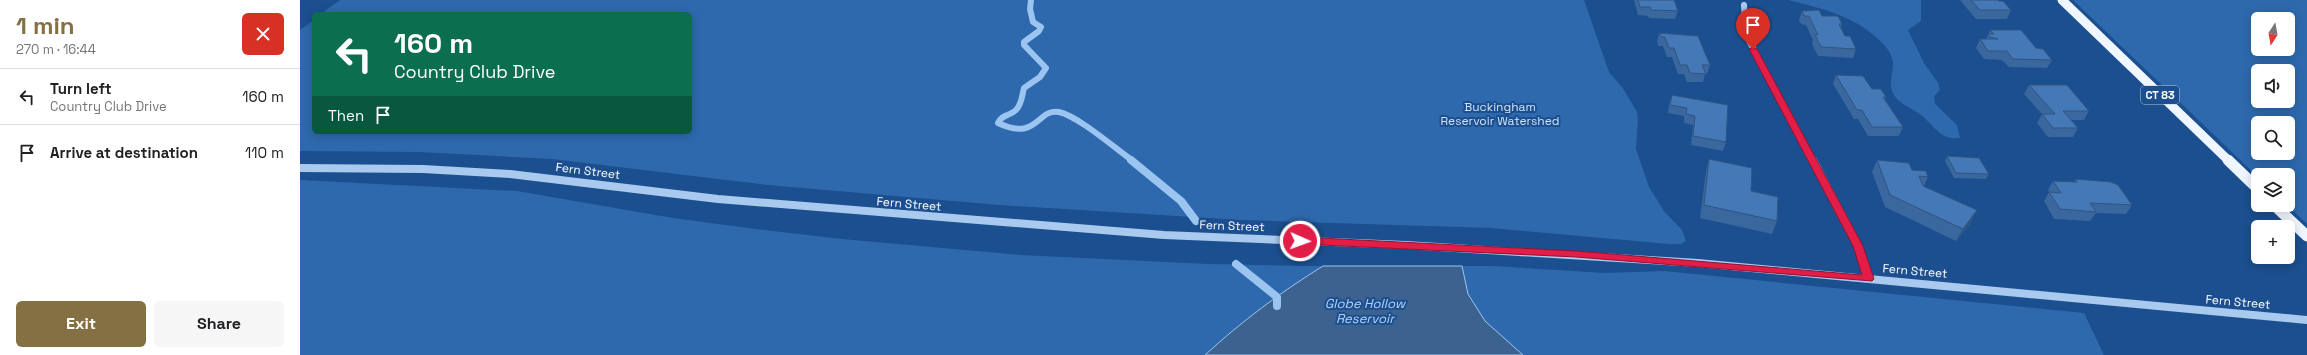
<!DOCTYPE html>
<meta charset="utf-8">
<style>
:root{--surface:#fff;--page:#f6f6f6;--text:#202124;--muted:#757577;--line:#e0e0e0;--accent:#847042}
body{margin:0;font-family:"Space Grotesk",sans-serif;background:var(--page);color:var(--text);height:100vh;display:flex;flex-direction:column;font-size:15px;white-space:nowrap}
*{box-sizing:border-box;margin:0}
p{font-size:13px;color:var(--muted)}
.icon{flex:none;width:22px;height:22px;fill:none;stroke:currentColor;stroke-width:2;stroke-linecap:round;stroke-linejoin:round}
.map{position:relative;flex:1;overflow:hidden}
.panel{display:flex;flex-direction:column;background:var(--surface);width:300px}
.panel>*{flex:none}
.top-card{position:absolute;left:12px;top:12px;width:380px;height:122px;border-radius:6px;box-shadow:0 2px 10px #0003;background:#0b6e4f;color:#fff;overflow:hidden}
.needle{width:26px;rotate:191deg}
.fabs{position:absolute;left:1951px;top:12px;display:grid;gap:8px}
.fabs a{display:grid;place-items:center;width:44px;height:44px;border-radius:6px;background:var(--surface);box-shadow:0 2px 10px #0003;font-size:20px}
.pin{position:absolute;display:grid;place-items:center;width:34px;height:34px;color:#fff;margin:-41px -17px;border-radius:50% 50% 50% 0;rotate:-45deg;box-shadow:0 0 4px #0007}
.pin .icon{rotate:45deg}
.me{position:absolute;width:44px;margin:-22px;rotate:92deg;stroke-linejoin:round;filter:drop-shadow(0 0 3px #0008)}
.turn{display:flex;align-items:center;gap:14px;height:84px;padding:0 16px;font-size:18px}
.turn .icon{width:52px;height:52px;stroke-width:2.5}
.turn b{display:block;font-size:28px;line-height:34px}
.then{display:flex;align-items:center;height:38px;padding:0 16px;background:#0003;gap:8px;font-size:15px}
.round{display:grid;place-items:center;flex:none;width:42px;height:42px;border-radius:6px;background:var(--page)}
.summary{display:flex;align-items:center;justify-content:space-between;height:68px;padding:0 16px}
h1{font-size:24px;font-weight:700;line-height:30px;color:var(--accent)}
.button{display:flex;gap:8px;margin-top:auto;padding:8px 16px}
.button a{flex:1;height:46px;border-radius:6px;background:var(--accent);color:#fff;font-size:16px;font-weight:700;line-height:46px;text-align:center}
.button a+a{background:var(--page);color:var(--text)}
ul{padding:0;list-style:none}
li{display:flex;align-items:center;gap:12px;height:56px;padding:0 16px;border-top:1px solid var(--line)}
li div{flex:1}
li b{display:block;font-size:15px}
li em{font-style:normal}
main{display:flex;flex:1;min-height:0}
.map>svg:first-child{display:block}
.green{fill:#2e69ad;fill-rule:evenodd}
.water{fill:#3c6290;stroke:#9cc4f0}
.lines{fill:none;stroke-linecap:round;stroke-linejoin:round}
.stream-far1{stroke:#9cc4f0;stroke-width:6}
.stream{stroke:#9cc4f0;stroke-width:8}
.minor-far1{stroke:#a9c9ee;stroke-width:6}
.minor{stroke:#a9c9ee;stroke-width:8}
.major-far1{stroke:#f0f6ff;stroke-width:9}
.major{stroke:#f0f6ff;stroke-width:11}
.wall{fill:#3a679d}
.shaded-wall{fill:#305480}
.building{fill:#4478b7;stroke:#305480}
.route{fill:#e11d48;stroke:#92132f}
.labels{text-anchor:middle;stroke-width:4;stroke-linejoin:round;paint-order:stroke}
.shield{fill:#1b4f8f;stroke:#bbcadd;stroke-width:1}
.shield-label{font-size:11px;font-weight:bold;fill:#fff}
.park-label{font-size:12px;fill:#cfe3fa;stroke:#1b4f8f}
.street-label{font-size:12px;fill:#fff;stroke:#1b4f8f}
.water-label{font-size:13px;font-style:italic;fill:#b5d3f5;stroke:#1b4f8f}
</style>
<main>
<section class="panel">
<div class="summary"><div><h1>1 min</h1><p>270 m · 16:44</p></div><a class="round" style="background:#d93025;color:#fff"><svg class="icon" aria-label="close" viewBox="0 0 24 24"><path d="M6 6l12 12M18 6L6 18"/></svg></a></div>
<ul>
<li><svg class="icon" aria-label="left" viewBox="0 0 24 24"><path d="M17 20v-9H6M10 6l-5 5 5 5"/></svg><div><b>Turn left</b><p>Country Club Drive</p></div><em>160 m</em></li>
<li><svg class="icon" aria-label="arrive" viewBox="0 0 24 24"><path d="M6 21V4h12l-3 4 3 4H6"/></svg><div><b>Arrive at destination</b></div><em>110 m</em></li>
</ul>
<div class="button"><a>Exit</a><a>Share</a></div>
</section>
<div class="map">
<svg width="2007" height="355" viewBox="0 0 2007 355">
<rect width="100%" height="100%" fill="#1b4f8f"/>
<path class="green" d="M 40,0 L 1284,0 L 1309,72 L 1322,87 L 1337,112 L 1338,120 L 1336,149 L 1349,187 L 1364,211 L 1382,230 L 1386,241 L 1381,244 L 1369,244 L 1191,228 L 941,220 L 699,205 L 468,185 L 252,159 L 119,152 L 0,151 L 0,30 L 14,20 L 14,132 L 390,132 L 390,14 L 21,14 Z
M 1488,0 L 1621,0 L 1621,21 L 1608,30 L 1624,63 L 1638,83 L 1640,90 L 1634,96 L 1635,104 L 1657,125 L 1660,138 C 1640,141 1634,125 1621,115 C 1612,108 1599,104 1594,95 C 1584,76 1603,67 1585,46 C 1559,17 1524,9 1488,0 Z
M 1773,0 L 2007,0 L 2007,224 L 1987,205 L 1988,175 L 1958,175 L 1958,177 ZM 1958,19 L 1988,19 L 1988,49 L 1958,49 ZM 1958,71 L 1988,71 L 1988,101 L 1958,101 ZM 1958,123 L 1988,123 L 1988,153 L 1958,153 Z
M 0,180 L 217,191 L 373,218 L 456,229 L 542,239 L 721,255 L 908,264 L 1003,266 L 1192,266 L 1305,273 L 1364,271 L 1784,313 L 1804,355 L 0,355 Z"/>
<path class="water" d="M 1023,266 L 1162,266 L 1168,294 L 1185,321 L 1223,355 L 905,355 C 942,321 981,292 1023,266 Z"/>
<g class="lines">
<path class="stream-far1" d="M 731,0 L 730,9 L 733,22 L 741,27 L 739,31 L 724,42 L 724,45 L 746,68 L 740,77 L 724,88 C 722,95 722,104 716,110 C 710,116 702,114 698,123 C 738,142 737,108 759,112 C 778,116 816,149 833,161"/>
<path class="stream" d="M 831,160 L 881,201 L 896,221
M 936,264 L 977,297 L 977,306"/>
<path class="minor-far1" d="M 1444,5 L 1446,35 L 1513,161"/>
<path class="minor" d="M 1513,160 L 1558,246 L 1569,279
M 0,168 L 123,169 L 210,174 L 418,199 L 864,235 L 1106,245 L 1398,263 L 2007,320"/>
<path class="major-far1" d="M 1762,0 L 1929,161"/>
<path class="major" d="M 1928,160 L 1958,189
M 1974,205 L 2007,236"/>
</g>
<path class="wall" d="M 1334,0 L 1374,0 L 1378,11 L 1375,19 L 1349,18 L 1348,16 L 1338,15 Z
M 1660,0 L 1698,0 L 1711,10 L 1707,19 L 1676,19 Z
M 1502,11 L 1522,16 L 1542,24 L 1541,28 L 1545,36 L 1556,49 L 1553,58 L 1518,56 L 1512,44 L 1513,40 L 1506,25 L 1501,24 L 1499,20 Z
M 1690,30 L 1736,48 L 1752,60 L 1747,68 L 1709,67 L 1702,60 L 1684,59 L 1676,48 L 1680,39 L 1686,39 Z
M 1359,33 L 1410,65 L 1407,74 L 1405,74 L 1403,82 L 1387,82 L 1384,74 L 1378,74 L 1372,57 L 1367,57 L 1363,46 L 1358,46 L 1357,42 Z
M 1536,75 L 1572,89 L 1586,97 L 1585,100 L 1603,127 L 1599,136 L 1568,136 L 1558,119 L 1554,119 L 1533,84 Z
M 1729,85 L 1789,111 L 1784,120 L 1771,120 L 1778,128 L 1773,137 L 1748,137 L 1737,123 L 1742,114 L 1724,94 Z
M 1372,95 L 1426,142 L 1423,151 L 1391,145 L 1393,125 L 1384,123 L 1384,116 L 1368,113 L 1369,104 Z
M 1647,156 L 1689,174 L 1686,179 L 1654,178 L 1645,161 Z
M 1409,159 L 1451,191 L 1477,221 L 1472,234 L 1400,218 L 1406,171 Z
M 1577,160 L 1612,170 L 1628,177 L 1624,186 L 1671,223 L 1656,241 L 1585,207 L 1572,172 Z
M 1775,179 L 1832,205 L 1826,214 L 1796,213 L 1790,221 L 1754,219 L 1744,201 L 1749,192 L 1748,190 L 1753,181 L 1774,182 Z"/>
<path class="shaded-wall" d="M 1677,210 L 1671,223 L 1656,241 L 1663,229 Z"/>
<path class="building" d="M 1338,0 L 1374,0 L 1378,11 L 1351,10 L 1350,7 L 1340,7 Z
M 1671,0 L 1698,0 L 1699,1 L 1703,1 L 1711,10 L 1680,10 Z
M 1519,10 L 1522,16 L 1538,16 L 1542,24 L 1539,24 L 1545,36 L 1550,36 L 1556,49 L 1521,47 L 1515,35 L 1518,35 L 1509,16 L 1504,16 L 1502,11 Z
M 1690,30 L 1721,30 L 1736,48 L 1743,49 L 1752,60 L 1713,59 L 1707,51 L 1688,51 L 1680,39 L 1698,39 L 1690,37 L 1688,34 L 1694,34 Z
M 1359,33 L 1398,36 L 1410,65 L 1402,65 L 1406,74 L 1390,73 L 1387,65 L 1380,65 L 1374,48 L 1369,48 L 1365,37 L 1361,37 Z
M 1536,75 L 1563,76 L 1572,89 L 1581,89 L 1586,97 L 1583,97 L 1603,127 L 1572,127 L 1562,110 L 1557,110 Z
M 1729,85 L 1767,85 L 1789,111 L 1763,111 L 1778,128 L 1753,128 L 1742,114 L 1755,114 Z
M 1372,95 L 1428,105 L 1426,142 L 1393,136 L 1395,116 L 1386,114 L 1387,108 L 1370,105 Z
M 1647,156 L 1679,158 L 1689,174 L 1656,173 Z
M 1409,159 L 1452,168 L 1451,191 L 1478,197 L 1477,221 L 1404,205 Z
M 1577,160 L 1609,163 L 1612,170 L 1626,171 L 1628,177 L 1619,176 L 1623,186 L 1677,210 L 1663,229 L 1590,195 Z
M 1775,179 L 1811,182 L 1818,185 L 1832,205 L 1790,203 L 1796,212 L 1760,209 L 1749,192 L 1761,193 L 1753,181 L 1777,182 Z"/>
<path class="route" d="M 1453,47 L 1457,49 L 1563,246 L 1574,279 L 1572,281 L 1276,257 L 1000,244 L 995,241 L 1000,237 L 1276,251 L 1562,275 L 1553,246 L 1449,49 Z"/>
<g class="labels">
<rect class="shield" x="1841" y="86" width="38" height="18" rx="3"/>
<g class="shield-label">
<text x="1860" y="99">CT 83</text>
</g>
<g class="park-label">
<text x="1200" y="111">Buckingham<tspan x="1200" dy="14">Reservoir Watershed</tspan></text>
</g>
<g class="street-label">
<text transform="translate(288 171) rotate(7)" y="4">Fern Street</text>
<text transform="translate(609 204) rotate(5)" y="4">Fern Street</text>
<text transform="translate(932 226) rotate(2)" y="4">Fern Street</text>
<text transform="translate(1615 271) rotate(5)" y="4">Fern Street</text>
<text transform="translate(1938 302) rotate(5)" y="4">Fern Street</text>
</g>
<g class="water-label">
<text x="1065" y="308">Globe Hollow<tspan x="1065" dy="15">Reservoir</tspan></text>
</g>
</g>
</svg>
<div class="fabs">
<a><svg class="needle" viewBox="-14 -14 28 28"><path d="M0-13l5 13h-10z" fill="#e53935"/><path d="M0 13l5-13h-10z" fill="#757577"/></svg></a>
<a><svg class="icon" aria-label="sound" viewBox="0 0 24 24"><path d="M4 9h4l5-4v14l-5-4H4zM17 9q2 3 0 6"/></svg></a>
<a><svg class="icon" aria-label="search" viewBox="0 0 24 24"><circle cx="10" cy="10" r="6"/><path d="M15 15l6 6"/></svg></a>
<a><svg class="icon" aria-label="layers" viewBox="0 0 24 24"><path d="M12 4l9 5-9 5-9-5zM3 14l9 5 9-5"/></svg></a>
<a>+</a>
</div>
<div class="pin" style="left:1453px;top:49px;background:#d93025"><svg class="icon" aria-label="arrive" viewBox="0 0 24 24"><path d="M6 21V4h12l-3 4 3 4H6"/></svg></div>
<svg class="me" style="left:1000px;top:241px" viewBox="-20 -20 40 40"><circle r="17" fill="#e11d48" stroke="#fff" stroke-width="3"/><path d="M0-11L8 9 0 5-8 9z" fill="#fff"/></svg>
<div class="top-card">
<div class="turn"><svg class="icon" aria-label="left" viewBox="0 0 24 24"><path d="M17 20v-9H6M10 6l-5 5 5 5"/></svg><div><b>160 m</b>Country Club Drive</div></div>
<div class="then">Then<svg class="icon" aria-label="arrive" viewBox="0 0 24 24"><path d="M6 21V4h12l-3 4 3 4H6"/></svg></div>
</div>
</div>
</main>
